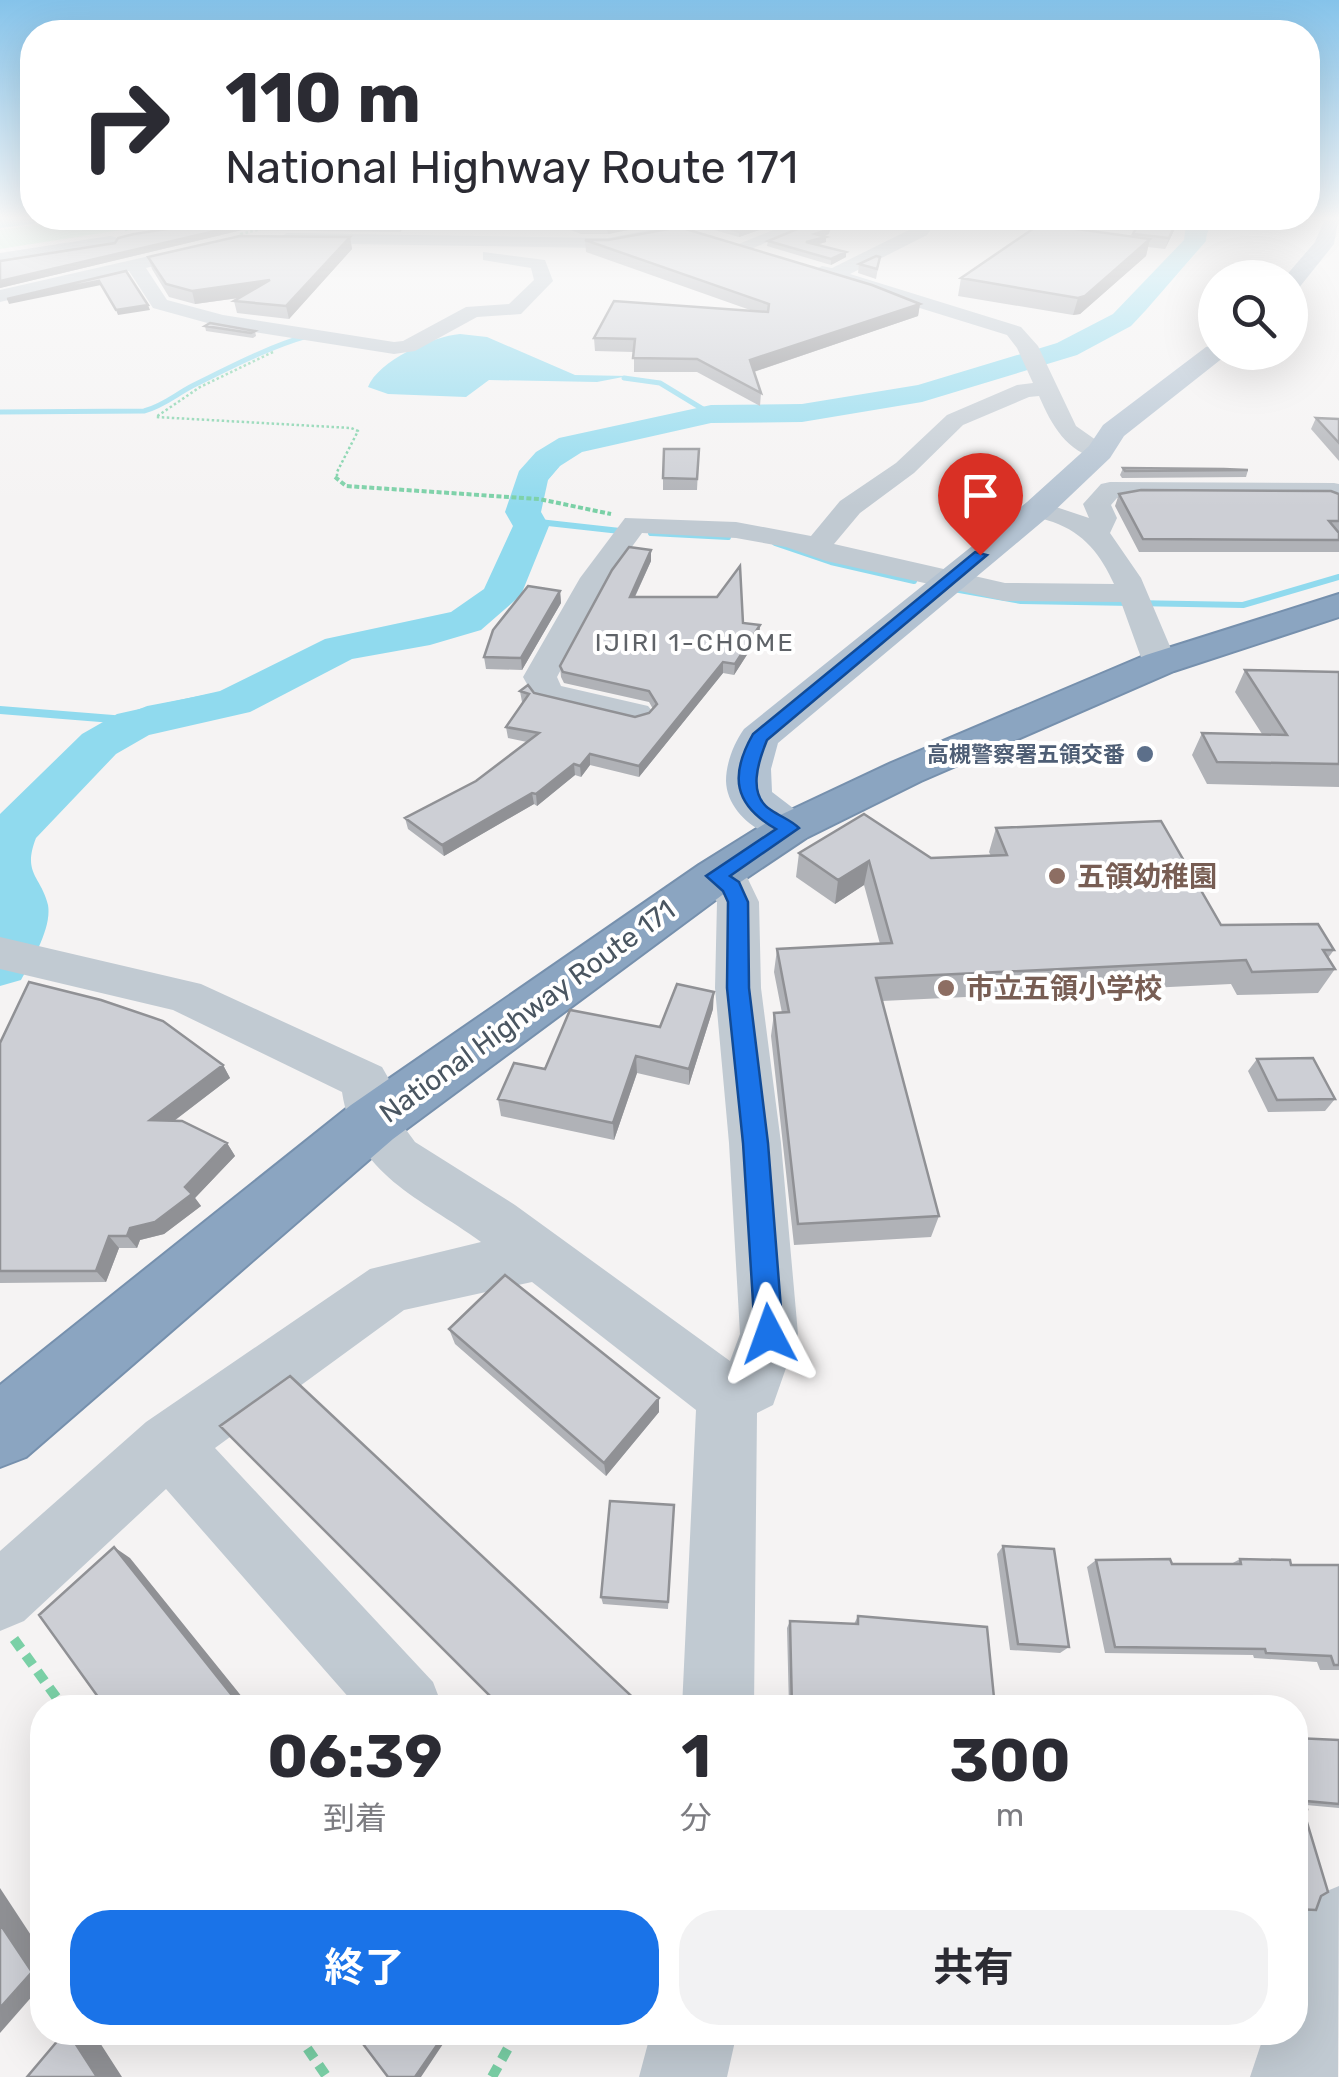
<!DOCTYPE html>
<html lang="ja">
<meta charset="utf-8">
<style>
:root{--surface:#fff;--page:#f2f2f3;--text:#2b2b33;--muted:#7c7c81;--accent:#1a73e8}
body{margin:0;font-family:Rubik,"Noto Sans JP",sans-serif;background:var(--page);color:var(--text);height:100vh;display:flex;flex-direction:column;font-size:38px;white-space:nowrap}
*{box-sizing:border-box;margin:0}
p{font-size:32px;color:var(--muted)}
.icon{flex:none;width:55px;height:55px;fill:none;stroke:currentColor;stroke-width:2;stroke-linecap:round;stroke-linejoin:round}
.map{position:relative;flex:1;overflow:hidden}
.sheet{position:absolute;left:30px;top:1695px;width:1278px;height:350px;display:flex;flex-direction:column;background:var(--surface);border-radius:40px;box-shadow:0 10px 40px #0002}
.sheet>*{flex:none}
.hud{position:absolute;left:20px;top:20px;width:1300px;height:210px;border-radius:40px;box-shadow:0 10px 40px #0002;background:#fff;color:var(--text);overflow:hidden}
.fabs{position:absolute;left:1198px;top:260px;display:grid;gap:20px}
.fabs a{display:grid;place-items:center;width:110px;height:110px;border-radius:50%;background:var(--surface);box-shadow:0 10px 40px #0002;font-size:50px}
.pin{position:absolute;display:grid;place-items:center;width:85px;height:85px;color:#fff;margin:-102px -42px;border-radius:50% 50% 50% 0;rotate:-45deg;box-shadow:0 0 10px #0007}
.pin .icon{rotate:45deg}
.me{position:absolute;width:110px;margin:-55px;rotate:356deg;stroke-linejoin:round;filter:drop-shadow(0 0 8px #0008)}
.turn{display:flex;align-items:center;gap:35px;height:210px;padding:0 40px;font-size:45px}
.turn .icon{width:130px;height:130px;stroke-width:2.5}
.turn b{display:block;font-size:70px;line-height:85px}
.eta{display:flex;justify-content:space-evenly;align-items:center;height:170px;text-align:center}
.eta b{font-size:60px;font-weight:700;line-height:70px}
.button{display:flex;gap:20px;margin-top:auto;padding:20px 40px}
.button a{flex:1;height:115px;border-radius:40px;background:var(--accent);color:#fff;font-size:40px;font-weight:700;line-height:115px;text-align:center}
.button a+a{background:var(--page);color:var(--text)}
.map>svg:first-child{display:block}
.green{fill:#c3f1d5}
.water{fill:#90daee}
.lines{fill:none;stroke-linecap:round;stroke-linejoin:round}
.stream-far3{stroke:#90daee;stroke-width:4}
.stream-far2{stroke:#90daee;stroke-width:5}
.stream-far1{stroke:#90daee;stroke-width:6}
.stream{stroke:#90daee;stroke-width:8}
.river{fill:#90daee;fill-rule:evenodd}
.highway-casing{stroke:#7690ad;stroke-width:4}
.path-far2{stroke:#7ad0a6;stroke-width:2.5;stroke-dasharray:2.5 2.5;stroke-linecap:butt}
.path-far1{stroke:#7ad0a6;stroke-width:4;stroke-dasharray:5 2.5;stroke-linecap:butt}
.path{stroke:#7ad0a6;stroke-width:10;stroke-dasharray:12 8;stroke-linecap:butt}
.minor{fill:#c1cad2;fill-rule:evenodd}
.major{fill:#b3c2d1;fill-rule:evenodd}
.highway{fill:#8ba5c1;fill-rule:evenodd}
.wall{fill:#b0b2b7}
.shaded-wall{fill:#909195}
.building{fill:#cdcfd5;stroke:#909195;stroke-width:2.5}
.route{fill:#1a73e8;stroke:#114b97;stroke-width:2.5}
.service-dot{fill:#5c6f8a;stroke:#fff;stroke-width:4}
.education-dot{fill:#8d6e63;stroke:#fff;stroke-width:4}
.labels{text-anchor:middle;stroke-width:8;stroke-linejoin:round;paint-order:stroke}
.far-service-label{font-size:22px;font-weight:bold;fill:#4e5e75;stroke:#fff;text-anchor:end}
.far-neighbourhood-label{font-size:25px;letter-spacing:2.5px;fill:#5f6368;stroke:#fff}
.education-label{font-size:28px;font-weight:bold;fill:#785e54;stroke:#fff;text-anchor:start}
.street-label{font-size:28px;fill:#4a5661;stroke:#fff}
</style>
<div class="map">
<svg width="1339" height="2077" viewBox="0 0 1339 2077">
<rect width="100%" height="100%" fill="#f5f3f3"/>
<path class="green" d="M 81,218 L 197,218 L 0,249 L 0,230 Z"/>
<path class="water" d="M 460,334 L 487,337 L 575,375 L 628,376 L 597,382 L 489,380 L 466,397 L 388,394 L 368,387 C 378,361 433,336 460,334 Z"/>
<g class="lines">
<path class="stream-far3" d="M 1111,333 L 1130,323 L 1202,242 L 1207,228 L 1204,218"/>
<path class="stream-far2" d="M 624,378 L 660,383 L 711,414
M 0,412 L 144,411 C 163,406 175,395 192,386 C 229,368 268,347 307,336
M 544,480 L 563,458 L 587,446 L 718,418 L 803,417 L 926,397 L 1073,352 L 1116,330"/>
<path class="stream-far1" d="M 537,511 L 540,484 L 546,477
M 530,521 L 629,532
M 651,533 L 728,537
M 775,543 L 831,562 L 914,581
M 948,588 L 1021,601 L 1243,605 L 1339,577
M 282,667 L 326,644 L 457,616 L 486,596 L 516,532"/>
<path class="stream" d="M 0,710 L 113,719
M 0,823 L 82,743 L 107,726 L 148,710 L 226,695 L 287,664"/>
<path class="river" d="M 0,216 L 44,218 L 33,224 L 0,228 Z
M 1187,218 L 1208,218 L 1206,241 L 1146,310 L 1131,326 L 1077,355 L 922,402 L 802,422 L 711,423 L 582,452 L 560,466 L 548,480 L 541,512 L 549,526 L 521,595 L 481,630 L 430,645 L 352,659 L 250,712 L 149,735 L 116,754 L 36,838 C 22,874 41,876 48,905 C 52,928 32,961 21,980 L 0,986 L 0,814 L 82,734 L 117,714 L 220,691 L 325,639 L 451,612 L 484,589 L 513,526 L 505,512 L 519,471 L 536,452 L 559,438 L 711,405 L 802,404 L 918,385 L 1057,343 L 1113,314 L 1184,240 Z"/>
<defs>
<path id="highway" d="M 1339,594 L 1339,617 L 1174,671 L 921,781 L 806,838 L 733,887 L 393,1139 L 26,1457 L 0,1467 L 0,1385 L 351,1105 L 699,865 L 774,818 L 891,763 L 1146,655 Z"/>
</defs>
<use href="#highway" class="highway-casing"/>
<path class="path-far2" d="M 125,230 L 203,218
M 243,239 L 241,234 L 261,229 L 272,221 L 270,218
M 273,352 L 200,387 L 156,417 L 351,428 L 358,431 L 337,472 L 337,480"/>
<path class="path-far1" d="M 335,477 L 346,486 L 539,499 L 611,514"/>
<path class="path" d="M 14,1639 L 64,1708
M 296,2032 L 327,2077
M 492,2077 L 517,2032"/>
<path class="minor" d="M 690,218 L 710,218 L 686,233 L 608,248 L 287,243 L 278,238 L 287,233 L 608,238 L 675,225 Z
M 803,218 L 825,218 L 746,251 L 731,247 Z
M 923,218 L 939,218 L 927,235 L 850,274 L 1021,327 L 1038,346 L 1076,426 L 1113,452 L 1100,460 C 1066,451 1052,426 1039,396 L 1029,397 L 963,425 L 914,473 L 860,513 L 834,544 L 1005,583 L 1114,584 C 1101,555 1084,533 1053,522 C 1042,518 1032,518 1024,509 L 1028,503 L 1038,501 L 1089,518 L 1083,504 L 1101,484 L 1110,482 L 1334,483 L 1339,484 L 1339,505 L 1326,499 L 1117,498 L 1111,505 L 1117,518 L 1110,533 L 1141,578 L 1177,663 L 1172,670 L 1148,670 L 1143,663 L 1121,602 L 1005,601 L 826,561 L 786,547 L 736,538 L 642,533 L 609,578 L 557,677 L 561,686 L 648,706 L 654,713 L 648,720 L 636,724 L 536,700 L 523,677 L 580,578 L 625,518 L 736,522 L 811,536 L 840,501 L 896,463 L 947,415 L 1017,385 L 1033,383 L 1017,348 L 1007,335 L 826,279 L 813,271 L 822,266 L 832,268 L 915,227 Z
M 110,236 L 116,237 L 116,245 L 0,263 L 0,253 Z
M 211,242 L 217,243 L 217,251 L 146,268 L 167,300 L 223,315 L 394,342 L 403,341 L 466,307 L 509,304 L 534,280 L 531,268 L 483,260 L 483,252 L 545,260 L 553,281 L 521,314 L 477,317 L 415,351 L 394,354 L 222,327 L 153,308 L 129,271 L 0,302 L 0,290 Z
M 716,862 L 747,877 L 759,902 L 761,988 L 781,1143 L 798,1334 L 773,1405 L 757,1413 L 754,1708 L 682,1708 L 696,1410 L 532,1282 L 404,1310 L 215,1448 L 433,1682 L 443,1708 L 358,1708 L 166,1489 L 24,1621 L 0,1631 L 0,1551 L 146,1422 L 370,1269 L 481,1242 C 420,1197 355,1176 342,1092 L 173,1010 L 0,969 L 0,937 L 201,984 L 382,1067 L 390,1081 L 396,1116 L 415,1142 L 515,1205 L 730,1361 L 740,1334 L 729,1143 L 715,988 L 717,902 L 695,876 L 701,866 Z
M 1339,1886 L 1338,2077 L 1250,2077 L 1265,2032 L 1295,2032 L 1295,1937 L 1310,1898 Z
M 651,2032 L 737,2032 L 727,2077 L 639,2077 Z"/>
<path class="major" d="M 1326,216 L 1339,216 L 1334,244 L 1298,289 L 1290,291 L 1290,278 L 1284,278 L 1315,242 Z
M 1215,345 L 1215,352 L 1227,352 L 1224,357 L 1124,436 L 1110,458 L 1049,516 L 778,743 L 771,769 L 772,792 L 806,818 L 813,828 L 806,838 C 774,847 727,818 726,781 C 726,763 734,743 744,729 L 1027,502 L 1089,446 L 1103,425 L 1206,347 Z"/>
<use href="#highway" class="highway"/>
</g>
<path class="wall" d="M 224,218 L 412,218 L 400,232 L 242,230 L 0,288 L 0,261 L 115,243 L 224,220 Z
M 540,218 L 683,218 L 674,221 L 608,234 L 581,234 Z
M 793,218 L 739,237 L 704,227 L 704,221 Z
M 1142,218 L 1180,218 L 1165,249 L 1148,247 L 1146,256 L 1080,314 L 1073,315 L 958,296 L 961,278 L 1132,237 Z
M 830,229 L 829,234 L 824,236 L 826,237 L 826,242 L 816,245 L 846,252 L 846,257 L 831,265 L 767,246 L 768,241 Z
M 350,237 L 352,249 L 289,319 L 237,313 L 234,301 L 239,298 L 195,304 L 169,297 L 152,269 L 148,257 Z
M 585,240 L 920,304 L 918,316 L 754,372 L 761,393 L 760,406 L 697,372 L 634,372 L 634,352 L 595,351 L 594,338 L 753,311 L 586,252 Z
M 880,257 L 876,279 L 858,273 L 859,264 Z
M 205,326 L 255,331 L 256,336 L 253,338 L 206,331 Z
M 1316,418 L 1339,419 L 1339,461 L 1311,429 Z
M 699,449 L 697,490 L 663,490 L 663,478 Z
M 1123,468 L 1248,470 L 1246,477 L 1122,478 L 1120,475 Z
M 1119,494 L 1339,494 L 1339,552 L 1139,552 L 1115,506 Z
M 651,550 L 651,561 L 635,597 L 743,623 L 760,625 L 759,636 L 734,675 L 723,673 L 639,777 L 590,765 L 581,777 L 575,775 L 537,806 L 534,804 L 444,856 L 408,829 L 405,818 L 476,781 L 527,742 L 508,738 L 506,727 L 523,702 L 522,702 L 520,691 L 635,717 L 649,713 L 653,709 L 649,702 L 564,683 L 561,677 L 560,666 Z
M 560,591 L 561,603 L 522,670 L 486,669 L 484,657 Z
M 1245,670 L 1339,672 L 1339,787 L 1207,784 L 1192,755 L 1202,733 L 1262,734 L 1235,692 Z
M 996,828 L 1221,925 L 1334,950 L 1328,958 L 1335,969 L 1318,993 L 1237,995 L 1231,984 L 882,1001 L 939,1216 L 931,1237 L 794,1245 L 771,1036 L 774,1013 L 782,1013 L 774,972 L 777,949 L 880,944 L 864,885 L 835,904 L 796,877 L 799,853 L 931,858 L 991,856 L 989,852 Z
M 713,1009 L 689,1085 L 637,1073 L 614,1140 L 501,1116 L 498,1099 L 545,1069 Z
M 0,1043 L 223,1065 L 230,1078 L 174,1121 L 227,1143 L 235,1156 L 195,1198 L 201,1206 L 164,1234 L 140,1240 L 137,1248 L 119,1248 L 106,1282 L 0,1283 Z
M 1257,1059 L 1335,1099 L 1325,1111 L 1268,1112 L 1248,1071 Z
M 449,1329 L 659,1398 L 659,1412 L 606,1476 L 455,1344 Z
M 220,1426 L 640,1708 L 501,1708 Z
M 674,1505 L 668,1609 L 603,1604 L 601,1597 Z
M 1003,1546 L 1069,1647 L 1060,1653 L 1010,1650 L 997,1554 Z
M 1240,1559 L 1291,1565 L 1339,1565 L 1339,1670 L 1320,1670 L 1317,1662 L 1254,1658 L 1253,1655 L 1105,1653 L 1087,1567 L 1096,1560 L 1172,1564 L 1231,1564 Z
M 858,1616 L 995,1708 L 789,1708 L 787,1628 L 790,1621 L 854,1624 Z
M 1295,1738 L 1339,1740 L 1339,1808 L 1306,1805 L 1304,1810 L 1321,1896 L 1316,1910 L 1295,1910 Z"/>
<path class="shaded-wall" d="M 407,218 L 412,218 L 400,232 L 399,227 Z
M 667,218 L 683,218 L 674,221 L 608,234 L 607,229 Z
M 779,218 L 793,218 L 739,237 L 739,232 Z
M 848,218 L 863,218 L 830,229 L 829,234 L 815,239 L 815,234 L 820,227 Z
M 1178,218 L 1180,218 L 1165,249 L 1169,238 Z
M 241,225 L 242,230 L 0,288 L 0,281 Z
M 350,237 L 352,249 L 289,319 L 286,306 Z
M 826,237 L 826,242 L 805,248 L 806,242 Z
M 1150,239 L 1146,256 L 1080,314 L 1073,315 L 1078,298 Z
M 846,252 L 846,257 L 831,265 L 831,259 Z
M 270,280 L 273,293 L 195,304 L 192,291 Z
M 99,281 L 101,285 L 9,304 L 7,299 Z
M 920,304 L 918,316 L 750,373 L 750,360 Z
M 148,305 L 150,310 L 118,315 L 116,310 Z
M 651,550 L 651,561 L 630,607 L 630,597 Z
M 560,591 L 561,603 L 522,670 L 521,658 Z
M 760,625 L 759,636 L 734,675 L 735,664 Z
M 723,662 L 723,673 L 639,777 L 639,766 Z
M 590,754 L 590,765 L 581,777 L 580,766 Z
M 574,764 L 575,775 L 537,806 L 536,794 Z
M 532,793 L 534,804 L 444,856 L 442,845 Z
M 869,861 L 864,885 L 835,904 L 838,880 Z
M 714,992 L 713,1009 L 689,1085 L 689,1069 Z
M 636,1056 L 637,1073 L 614,1140 L 613,1123 Z
M 223,1065 L 230,1078 L 158,1133 L 150,1120 Z
M 227,1143 L 235,1156 L 195,1198 L 201,1206 L 164,1234 L 140,1240 L 137,1248 L 127,1236 L 130,1228 L 185,1187 Z
M 109,1236 L 119,1248 L 106,1282 L 96,1271 Z
M 659,1398 L 659,1412 L 606,1476 L 604,1463 Z
M 114,1547 L 130,1558 L 251,1708 L 242,1708 Z
M 0,1888 L 42,1952 L 42,1985 L 0,2033 Z
M 68,2032 L 93,2032 L 122,2077 L 97,2077 Z
M 446,2032 L 451,2032 L 421,2077 L 415,2077 Z"/>
<path class="building" d="M 224,218 L 407,218 L 399,227 L 241,225 L 0,281 L 0,261 L 115,243 L 118,238 L 134,234 L 227,220 Z
M 552,218 L 667,218 L 607,229 L 581,229 Z
M 709,218 L 779,218 L 739,232 L 704,221 Z
M 824,218 L 848,218 L 820,227 L 830,229 L 815,234 L 826,237 L 806,242 L 846,252 L 831,259 L 768,241 Z
M 1142,218 L 1178,218 L 1169,238 L 1133,234 Z
M 1040,224 L 1150,239 L 1085,296 L 1078,298 L 961,278 Z
M 679,227 L 872,285 L 920,304 L 750,360 L 761,393 L 697,359 L 633,358 L 635,339 L 594,338 L 614,301 L 768,312 L 769,304 L 585,240 L 608,240 Z
M 240,236 L 350,237 L 286,306 L 234,301 L 270,280 L 192,291 L 166,284 L 148,257 Z
M 876,256 L 880,257 L 877,269 L 859,264 Z
M 126,271 L 148,305 L 116,310 L 99,281 L 7,299 Z
M 210,323 L 255,331 L 251,333 L 205,326 Z
M 1316,418 L 1339,419 L 1339,443 Z
M 664,449 L 699,449 L 697,479 L 663,478 Z
M 1123,468 L 1224,469 L 1248,470 L 1125,471 Z
M 1141,490 L 1331,491 L 1339,494 L 1339,521 L 1329,521 L 1339,533 L 1339,540 L 1143,539 L 1119,494 Z
M 629,547 L 651,550 L 630,597 L 717,597 L 740,566 L 743,623 L 760,625 L 735,664 L 723,662 L 639,766 L 590,754 L 580,766 L 574,764 L 536,794 L 532,793 L 442,845 L 405,818 L 476,781 L 539,733 L 506,727 L 529,694 L 520,691 L 528,685 L 534,693 L 635,717 L 649,713 L 657,704 L 649,691 L 563,672 L 560,666 L 612,570 Z
M 528,586 L 560,591 L 521,658 L 484,657 L 493,630 Z
M 1245,670 L 1339,672 L 1339,764 L 1217,762 L 1202,733 L 1287,735 Z
M 864,814 L 931,858 L 1007,855 L 996,828 L 1161,821 L 1221,925 L 1318,924 L 1334,950 L 1323,950 L 1335,969 L 1252,972 L 1246,960 L 876,978 L 939,1216 L 798,1224 L 774,1013 L 789,1012 L 777,949 L 892,943 L 869,861 L 838,880 L 799,853 Z
M 29,982 L 101,1000 L 163,1021 L 223,1065 L 150,1120 L 182,1121 L 227,1143 L 185,1187 L 192,1194 L 155,1222 L 130,1228 L 127,1236 L 109,1236 L 96,1271 L 0,1271 L 0,1043 Z
M 677,984 L 714,992 L 689,1069 L 636,1056 L 613,1123 L 498,1099 L 514,1063 L 545,1069 L 570,1010 L 660,1027 Z
M 1313,1058 L 1335,1099 L 1277,1100 L 1257,1059 Z
M 505,1275 L 659,1398 L 604,1463 L 449,1329 Z
M 290,1376 L 641,1705 L 640,1708 L 502,1708 L 220,1426 Z
M 610,1501 L 674,1505 L 668,1602 L 601,1597 Z
M 1003,1546 L 1054,1549 L 1069,1647 L 1018,1644 Z
M 114,1547 L 242,1708 L 106,1708 L 39,1615 Z
M 1170,1559 L 1172,1564 L 1241,1564 L 1240,1559 L 1290,1560 L 1291,1565 L 1339,1565 L 1339,1665 L 1334,1665 L 1331,1656 L 1266,1653 L 1265,1649 L 1115,1647 L 1096,1560 Z
M 858,1616 L 987,1627 L 995,1708 L 792,1708 L 790,1621 L 858,1624 Z
M 1295,1738 L 1339,1740 L 1339,1804 L 1305,1801 L 1307,1809 L 1303,1809 L 1328,1892 L 1321,1896 L 1316,1910 L 1295,1909 Z
M 0,1924 L 32,1972 L 0,2008 Z
M 65,2032 L 68,2032 L 97,2077 L 27,2077 Z
M 354,2032 L 446,2032 L 415,2077 L 388,2077 Z"/>
<linearGradient id="sky" x2="0" y2="1"><stop stop-color="#85c3ea"/><stop offset="0.43" stop-color="#fafafa"/><stop offset="1" stop-color="#fafafa" stop-opacity="0"/></linearGradient>
<rect width="1339" height="507" fill="url(#sky)"/>
<path class="route" d="M 975,552 L 987,555 L 767,740 C 758,762 747,795 771,810 C 781,817 791,820 799,828 L 730,876 L 739,882 L 748,902 L 749,988 L 768,1143 L 783,1334 L 779,1344 L 769,1348 L 759,1344 L 755,1334 L 743,1143 L 727,988 L 728,902 L 723,891 L 706,876 L 776,829 C 734,805 729,776 753,734 Z"/>
<circle class="service-dot" cx="1145" cy="754" r="10"/>
<g class="education-dot">
<circle cx="1057" cy="876" r="10"/>
<circle cx="946" cy="988" r="10"/>
</g>
<g class="labels">
<g class="far-service-label">
<text x="1125" y="762">高槻警察署五領交番</text>
</g>
<g class="far-neighbourhood-label">
<text x="695" y="651">IJIRI 1-CHOME</text>
</g>
<g class="education-label">
<text x="1077" y="886">五領幼稚園</text>
<text x="966" y="998">市立五領小学校</text>
</g>
<g class="street-label">
<text transform="translate(527 1011) rotate(-36)" y="10">National Highway Route 171</text>
</g>
</g>
</svg>
<div class="fabs">
<a><svg class="icon" aria-label="search" viewBox="0 0 24 24"><circle cx="10" cy="10" r="6"/><path d="M15 15l6 6"/></svg></a>
</div>
<div class="pin" style="left:980px;top:555px;background:#d93025"><svg class="icon" aria-label="arrive" viewBox="0 0 24 24"><path d="M6 21V4h12l-3 4 3 4H6"/></svg></div>
<svg class="me" style="left:769px;top:1334px" viewBox="-20 -20 40 40"><path d="M0-17L14 15 0 8-14 15z" fill="#1a73e8" stroke="#fff" stroke-width="4"/></svg>
<div class="hud">
<div class="turn"><svg class="icon" aria-label="right" viewBox="0 0 24 24"><path d="M7 20v-9h11M14 6l5 5-5 5"/></svg><div><b>110 m</b>National Highway Route 171</div></div>
</div>
<section class="sheet">
<div class="eta">
<div><b>06:39</b><p>到着</p></div>
<div><b>1</b><p>分</p></div>
<div><b>300</b><p>m</p></div>
</div>
<div class="button"><a>終了</a><a>共有</a></div>
</section>
</div>
